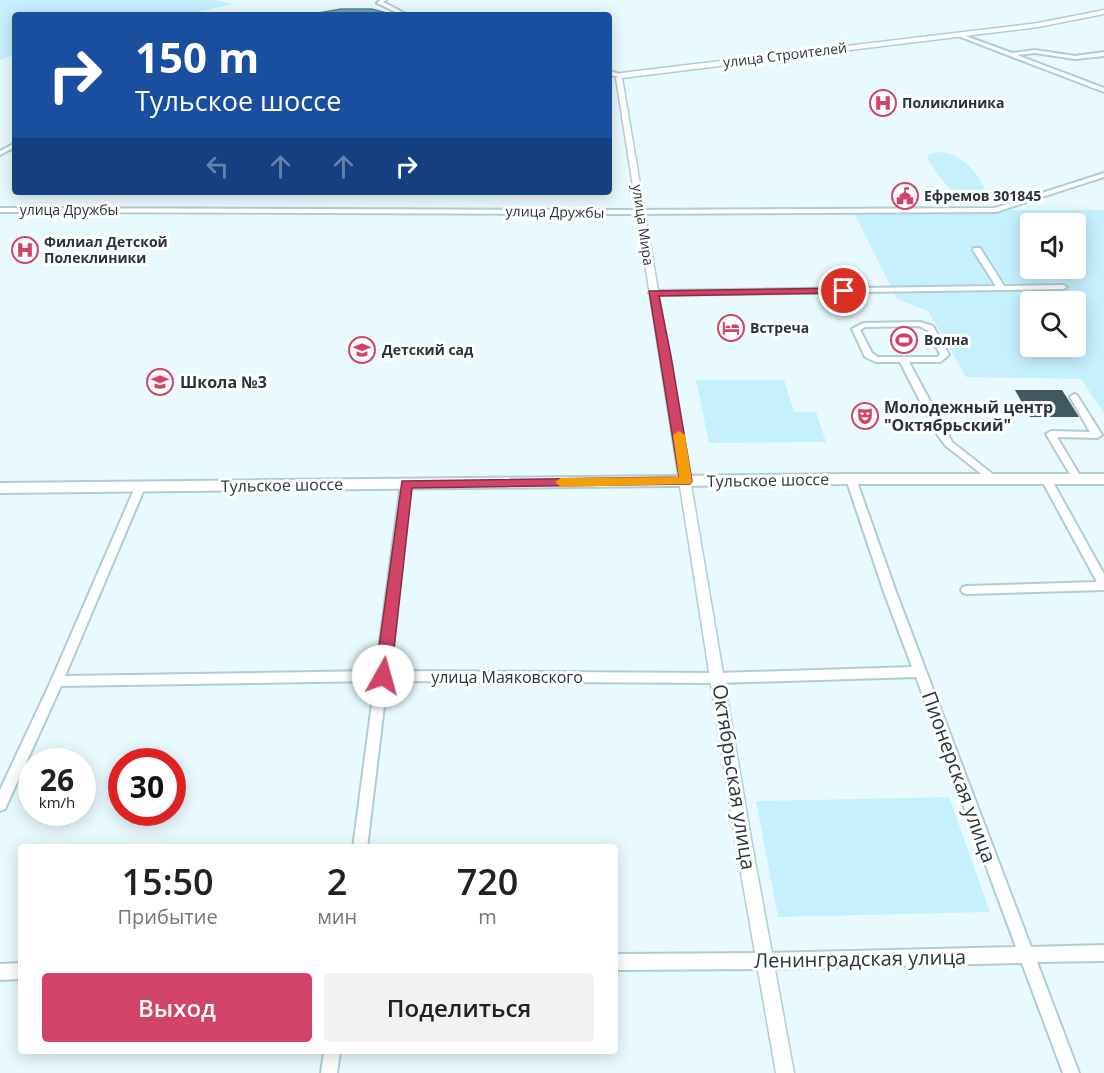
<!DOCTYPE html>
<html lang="ru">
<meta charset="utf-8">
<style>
:root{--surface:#fff;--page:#f2f2f2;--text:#202124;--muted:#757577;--accent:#d24368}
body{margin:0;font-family:"Open Sans",sans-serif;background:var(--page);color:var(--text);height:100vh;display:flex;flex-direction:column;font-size:22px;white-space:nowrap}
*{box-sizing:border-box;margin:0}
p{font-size:20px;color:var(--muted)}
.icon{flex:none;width:33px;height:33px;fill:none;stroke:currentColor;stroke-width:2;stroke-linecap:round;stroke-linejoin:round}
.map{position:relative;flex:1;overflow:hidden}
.drawer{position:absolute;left:18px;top:844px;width:600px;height:210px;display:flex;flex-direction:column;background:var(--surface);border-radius:6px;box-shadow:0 3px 15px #0003}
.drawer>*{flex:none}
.banner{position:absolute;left:12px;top:12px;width:600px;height:183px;border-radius:6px;box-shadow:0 3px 15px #0003;background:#1a4fa0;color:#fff;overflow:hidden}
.buttons{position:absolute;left:1020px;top:213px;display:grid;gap:12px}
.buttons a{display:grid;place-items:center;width:66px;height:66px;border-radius:6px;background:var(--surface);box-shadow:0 3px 15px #0003;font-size:30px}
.speed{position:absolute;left:18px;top:748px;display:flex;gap:12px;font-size:30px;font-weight:700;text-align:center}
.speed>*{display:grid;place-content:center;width:78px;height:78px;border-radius:50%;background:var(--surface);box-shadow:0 3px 15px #0003;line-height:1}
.speed small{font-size:15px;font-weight:400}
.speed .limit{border:9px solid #d22;background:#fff;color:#111}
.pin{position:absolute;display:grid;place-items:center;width:51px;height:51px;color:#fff;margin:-26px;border:3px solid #fff;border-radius:50%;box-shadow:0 2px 6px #0007}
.me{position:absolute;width:66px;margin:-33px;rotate:7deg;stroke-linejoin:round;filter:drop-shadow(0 0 4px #0008)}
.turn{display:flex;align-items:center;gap:21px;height:126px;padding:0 24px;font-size:27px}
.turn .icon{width:78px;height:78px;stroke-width:2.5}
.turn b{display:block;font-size:42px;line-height:51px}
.lanes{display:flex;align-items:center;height:57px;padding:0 24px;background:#0003;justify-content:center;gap:30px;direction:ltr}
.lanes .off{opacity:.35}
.eta{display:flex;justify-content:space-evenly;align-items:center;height:102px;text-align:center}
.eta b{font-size:36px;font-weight:600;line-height:42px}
.button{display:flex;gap:12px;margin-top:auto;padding:12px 24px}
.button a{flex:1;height:69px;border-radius:6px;background:var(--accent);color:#fff;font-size:24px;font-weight:600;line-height:69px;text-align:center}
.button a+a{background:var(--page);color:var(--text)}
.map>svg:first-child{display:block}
.green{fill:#c6f0fd;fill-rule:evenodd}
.water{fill:#6aa9bc;stroke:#578694;stroke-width:1.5}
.building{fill:#40585f}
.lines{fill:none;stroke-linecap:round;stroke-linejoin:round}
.minor-casing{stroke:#b1ccd4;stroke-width:4}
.tertiary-casing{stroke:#b1ccd4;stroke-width:3}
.primary-casing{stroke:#b1ccd4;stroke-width:4}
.minor{fill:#fff;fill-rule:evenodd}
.tertiary{fill:#fff;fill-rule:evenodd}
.primary{fill:#fff;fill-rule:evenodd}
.route{fill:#d24368;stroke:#882c44;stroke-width:1.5}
.slow{fill:#f59e0b}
.labels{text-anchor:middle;stroke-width:6;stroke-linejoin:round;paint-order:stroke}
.far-street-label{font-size:14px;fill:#2a3438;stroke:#fff}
.far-poi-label{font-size:14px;font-weight:bold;fill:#2a3438;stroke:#fff;text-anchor:start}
.poi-label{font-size:16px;font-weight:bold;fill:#2a3438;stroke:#fff;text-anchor:start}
.street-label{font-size:16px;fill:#2a3438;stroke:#fff}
.near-street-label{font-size:20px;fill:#2a3438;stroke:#fff}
</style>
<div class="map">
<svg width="1104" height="1073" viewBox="0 0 1104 1073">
<rect width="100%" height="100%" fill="#e9faff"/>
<path class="green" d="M 0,0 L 215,0 L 233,4 L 184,15 L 15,15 L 15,55 L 0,60 Z
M 940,152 C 960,153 979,172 986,192 C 960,212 939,176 927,158 L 930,154 Z
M 911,210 L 1104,210 L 1104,413 L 1081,379 L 966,377 L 928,311 L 897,299 L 854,213 ZM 1030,224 L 1076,224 L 1076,268 L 1030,268 ZM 1030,302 L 1076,302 L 1076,346 L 1030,346 Z
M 696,380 L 784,380 L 794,412 L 816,412 L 826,442 L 709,443 Z
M 949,797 L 990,912 L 778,917 L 756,801 Z"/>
<path class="water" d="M 341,9 L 372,9 L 394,15 L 307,15 Z"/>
<path class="building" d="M 1015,390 L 1062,390 L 1079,417 L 1030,417 Z"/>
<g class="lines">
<defs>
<path id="minor" d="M 380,0 L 386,0 L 383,2 L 408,15 L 402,15 L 377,3 Z
M 960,34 L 1012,53 L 1035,50 L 1075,56 L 1104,52 L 1104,56 L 1075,59 L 1035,53 L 1017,55 L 1104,88 L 1104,92 L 958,36 Z
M 609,71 L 624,75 L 621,77 L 609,75 Z
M 15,143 L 15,147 L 0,155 L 0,151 Z
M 1104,173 L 1104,177 L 996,212 L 625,214 L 0,212 L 0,208 L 625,210 L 995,208 Z
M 974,248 L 980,248 L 1004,286 L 1063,285 L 1067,287 L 1063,289 L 653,295 L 649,293 L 653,291 L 996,286 L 973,250 Z
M 920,322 L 933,326 L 949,355 L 940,362 L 909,362 L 952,442 L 995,476 L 997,478 L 995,480 L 989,480 L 946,446 L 937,434 L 900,362 L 876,362 L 865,357 L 852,329 L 863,323 ZM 919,326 L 927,330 L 940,354 L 938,357 L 878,357 L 872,353 L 860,330 L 865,327 Z
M 1074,394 L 1077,395 L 1102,435 L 1097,438 L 1057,437 L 1082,479 L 1077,482 L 1074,481 L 1046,434 L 1051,431 L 1090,432 L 1070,397 Z
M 851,476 L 856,479 L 896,592 L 1031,947 L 1104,945 L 1104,961 L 1037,962 L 1079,1073 L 1063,1073 L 1022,963 L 766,969 L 615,970 L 615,954 L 766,953 L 1016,947 L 916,677 L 718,683 L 387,681 L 367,848 L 353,848 L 375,681 L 61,686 L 5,809 L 0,811 L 0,790 L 51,681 L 136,485 L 140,484 L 145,487 L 65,676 L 376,671 L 401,484 L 406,481 L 411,484 L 388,671 L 718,673 L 912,667 L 884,592 L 846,479 Z
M 1046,476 L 1051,479 L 1104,574 L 1104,590 L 967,594 L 963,593 L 961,590 L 963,587 L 967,586 L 1097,582 L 1041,479 Z
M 21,963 L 21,979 L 0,980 L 0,964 Z
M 324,1052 L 340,1052 L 337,1073 L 321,1073 Z"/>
<path id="tertiary" d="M 1104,10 L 1104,14 L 1038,27 L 622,78 L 753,850 L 794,1073 L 776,1073 L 737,850 L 616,78 L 621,73 L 1038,23 Z"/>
<path id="primary" d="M 851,474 L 1104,474 L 1104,484 L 851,484 L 0,493 L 0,483 Z"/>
</defs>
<use href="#minor" class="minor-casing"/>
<use href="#tertiary" class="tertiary-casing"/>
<use href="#primary" class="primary-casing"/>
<use href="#minor" class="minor"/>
<use href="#tertiary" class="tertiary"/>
<use href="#primary" class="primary"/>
</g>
<path class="route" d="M 844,288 L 847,289 L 847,293 L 659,296 L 671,356 L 692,481 L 690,484 L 412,488 L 391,676 L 389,681 L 383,683 L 378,681 L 375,676 L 402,481 L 679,477 L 649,291 Z"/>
<path class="slow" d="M 679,431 L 685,435 L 692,481 L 690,484 L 561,487 L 555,482 L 561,478 L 679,477 L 673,435 Z"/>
<defs>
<symbol id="hospital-ring" viewBox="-11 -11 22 22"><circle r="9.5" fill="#fff" stroke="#d24368" stroke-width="1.5"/><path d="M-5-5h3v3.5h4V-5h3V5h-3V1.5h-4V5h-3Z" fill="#d24368"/></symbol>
<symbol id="civic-ring" viewBox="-11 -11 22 22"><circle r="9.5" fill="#fff" stroke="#d24368" stroke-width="1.5"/><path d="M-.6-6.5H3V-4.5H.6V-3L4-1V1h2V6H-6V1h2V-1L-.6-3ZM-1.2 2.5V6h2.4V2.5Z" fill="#d24368"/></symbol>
<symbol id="hotel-ring" viewBox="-11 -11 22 22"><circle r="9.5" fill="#fff" stroke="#d24368" stroke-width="1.5"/><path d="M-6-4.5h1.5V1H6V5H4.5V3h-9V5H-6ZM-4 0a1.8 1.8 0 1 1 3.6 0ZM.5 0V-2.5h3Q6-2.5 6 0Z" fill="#d24368"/></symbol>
<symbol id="stadium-ring" viewBox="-11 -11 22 22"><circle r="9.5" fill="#fff" stroke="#d24368" stroke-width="1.5"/><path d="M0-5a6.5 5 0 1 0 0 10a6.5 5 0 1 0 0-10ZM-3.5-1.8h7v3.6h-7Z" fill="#d24368"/></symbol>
<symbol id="school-ring" viewBox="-11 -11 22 22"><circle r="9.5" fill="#fff" stroke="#d24368" stroke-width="1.5"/><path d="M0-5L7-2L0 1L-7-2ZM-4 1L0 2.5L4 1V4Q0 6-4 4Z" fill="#d24368"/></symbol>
<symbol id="theatre-ring" viewBox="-11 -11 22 22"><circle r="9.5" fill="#fff" stroke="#d24368" stroke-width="1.5"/><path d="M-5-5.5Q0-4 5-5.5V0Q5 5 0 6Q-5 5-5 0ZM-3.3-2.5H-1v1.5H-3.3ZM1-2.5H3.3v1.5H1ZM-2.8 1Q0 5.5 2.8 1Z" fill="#d24368"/></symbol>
</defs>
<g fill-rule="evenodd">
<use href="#hospital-ring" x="868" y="88" width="30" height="30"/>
<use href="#civic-ring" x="890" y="181" width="30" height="30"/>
<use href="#hospital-ring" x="10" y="235" width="30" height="30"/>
<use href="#hotel-ring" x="716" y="313" width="30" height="30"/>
<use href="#stadium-ring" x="889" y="325" width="30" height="30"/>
<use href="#school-ring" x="347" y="335" width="30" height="30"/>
<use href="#school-ring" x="145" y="367" width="30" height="30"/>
<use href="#theatre-ring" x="850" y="401" width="30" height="30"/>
</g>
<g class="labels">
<g class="far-street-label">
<text transform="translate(785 55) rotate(-7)" y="5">улица Строителей</text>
<text x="69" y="215">улица Дружбы</text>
<text transform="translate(555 212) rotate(1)" y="5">улица Дружбы</text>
<text transform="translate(643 225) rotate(82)" y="5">улица Мира</text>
</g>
<g class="far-poi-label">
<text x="902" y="108">Поликлиника</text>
<text x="924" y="201">Ефремов 301845</text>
<text x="44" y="247">Филиал Детской<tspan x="44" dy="16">Полеклиники</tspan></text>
<text x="750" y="333">Встреча</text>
<text x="924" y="345">Волна</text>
<text x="382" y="355">Детский сад</text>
</g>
<g class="poi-label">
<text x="180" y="388">Школа №3</text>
<text x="884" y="413">Молодежный центр<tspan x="884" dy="18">"Октябрьский"</tspan></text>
</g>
<g class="street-label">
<text transform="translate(768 480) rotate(-1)" y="6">Тульское шоссе</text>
<text transform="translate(282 485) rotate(-1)" y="6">Тульское шоссе</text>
<text x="507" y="683">улица Маяковского</text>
</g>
<g class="near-street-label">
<text transform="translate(734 777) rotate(81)" y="7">Октябрьская улица</text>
<text transform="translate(959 777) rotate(70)" y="7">Пионерская улица</text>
<text transform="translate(860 959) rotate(-1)" y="7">Ленинградская улица</text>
</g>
</g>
</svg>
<div class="buttons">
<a><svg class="icon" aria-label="sound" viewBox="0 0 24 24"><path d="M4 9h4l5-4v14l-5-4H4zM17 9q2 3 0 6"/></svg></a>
<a><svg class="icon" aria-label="search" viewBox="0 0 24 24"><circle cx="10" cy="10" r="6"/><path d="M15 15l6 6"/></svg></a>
</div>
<div class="speed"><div>26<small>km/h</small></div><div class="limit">30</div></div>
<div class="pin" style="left:844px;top:291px;background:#d93025"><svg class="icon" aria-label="arrive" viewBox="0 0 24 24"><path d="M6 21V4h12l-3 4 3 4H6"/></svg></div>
<svg class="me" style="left:383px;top:676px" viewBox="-20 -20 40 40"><circle r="19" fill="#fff"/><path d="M0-13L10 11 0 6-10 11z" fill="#d24368"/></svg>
<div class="banner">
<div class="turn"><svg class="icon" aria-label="right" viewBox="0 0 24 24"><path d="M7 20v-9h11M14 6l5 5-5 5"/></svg><div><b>150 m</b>Тульское шоссе</div></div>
<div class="lanes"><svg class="icon off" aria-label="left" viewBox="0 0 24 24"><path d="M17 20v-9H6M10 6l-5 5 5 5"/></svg><svg class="icon off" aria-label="ahead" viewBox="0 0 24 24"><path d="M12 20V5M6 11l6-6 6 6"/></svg><svg class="icon off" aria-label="ahead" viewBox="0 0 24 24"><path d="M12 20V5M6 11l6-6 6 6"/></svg><svg class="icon" aria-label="right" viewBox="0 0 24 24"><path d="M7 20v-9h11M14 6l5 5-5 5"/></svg></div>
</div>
<section class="drawer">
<div class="eta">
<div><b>15:50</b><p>Прибытие</p></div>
<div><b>2</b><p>мин</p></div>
<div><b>720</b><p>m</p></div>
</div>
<div class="button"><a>Выход</a><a>Поделиться</a></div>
</section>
</div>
